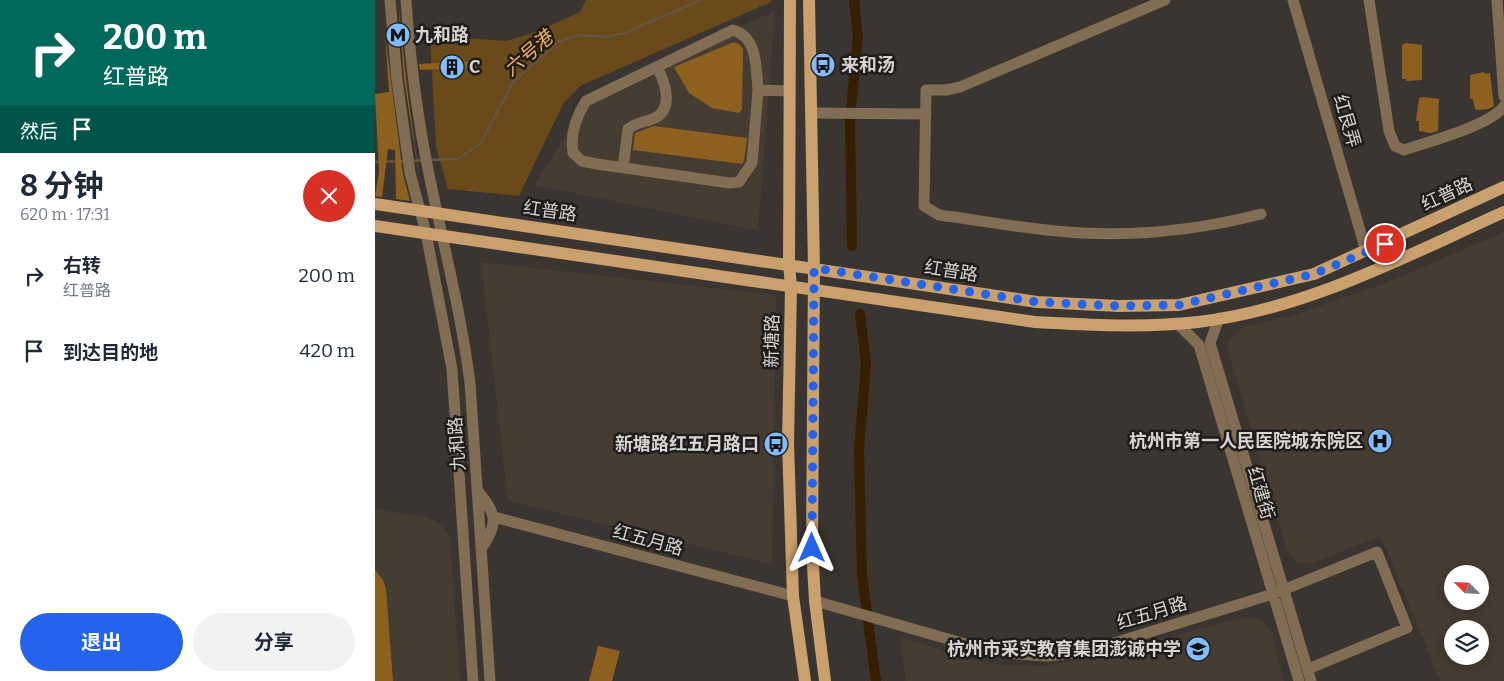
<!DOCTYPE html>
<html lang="zh">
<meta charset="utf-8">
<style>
:root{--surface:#fff;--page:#f2f2f3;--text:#1f2937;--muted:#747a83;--accent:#2563eb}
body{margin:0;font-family:Bitter,"Noto Sans SC",serif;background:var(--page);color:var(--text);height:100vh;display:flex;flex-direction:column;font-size:19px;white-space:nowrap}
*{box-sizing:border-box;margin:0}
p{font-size:16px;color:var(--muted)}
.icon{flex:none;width:28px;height:28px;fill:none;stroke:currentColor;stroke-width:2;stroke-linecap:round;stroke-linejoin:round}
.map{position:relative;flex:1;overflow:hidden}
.drawer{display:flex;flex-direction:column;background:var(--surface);width:375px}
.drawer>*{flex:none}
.guide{background:#00695c;color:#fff;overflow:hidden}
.needle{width:32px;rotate:294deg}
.tools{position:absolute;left:1069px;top:565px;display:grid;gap:10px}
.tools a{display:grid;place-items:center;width:45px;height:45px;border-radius:50%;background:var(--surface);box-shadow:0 2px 12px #0003;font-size:25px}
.pin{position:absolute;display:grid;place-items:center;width:42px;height:42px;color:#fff;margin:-21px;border:2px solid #fff;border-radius:50%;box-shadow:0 1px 5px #0007}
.me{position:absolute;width:55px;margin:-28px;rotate:0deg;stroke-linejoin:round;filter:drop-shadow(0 0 4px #0008)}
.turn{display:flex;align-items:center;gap:18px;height:105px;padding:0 20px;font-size:22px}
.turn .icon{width:65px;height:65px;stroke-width:2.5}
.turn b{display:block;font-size:35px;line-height:42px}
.then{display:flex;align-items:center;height:48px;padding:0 20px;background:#0003;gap:10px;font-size:19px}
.round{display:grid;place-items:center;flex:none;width:52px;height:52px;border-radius:26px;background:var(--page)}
.overview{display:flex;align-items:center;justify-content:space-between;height:85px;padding:0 20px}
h1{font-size:30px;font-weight:700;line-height:38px}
.primary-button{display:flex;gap:10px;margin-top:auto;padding:10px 20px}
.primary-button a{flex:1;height:58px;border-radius:30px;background:var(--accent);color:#fff;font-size:20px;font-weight:700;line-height:58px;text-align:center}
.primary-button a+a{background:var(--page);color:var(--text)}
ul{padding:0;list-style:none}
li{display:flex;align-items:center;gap:15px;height:75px;padding:0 20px}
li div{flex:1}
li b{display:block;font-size:19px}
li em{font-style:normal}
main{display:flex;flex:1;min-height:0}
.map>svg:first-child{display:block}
.built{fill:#453c32;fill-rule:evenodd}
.green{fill:#6a491b}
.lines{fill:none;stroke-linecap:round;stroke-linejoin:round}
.stream{stroke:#66553e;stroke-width:2.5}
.canal{stroke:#361f00;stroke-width:10}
.building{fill:#8e6020}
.minor{stroke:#816c54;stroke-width:11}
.major{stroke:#caa06e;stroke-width:12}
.route{stroke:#2563eb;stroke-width:9;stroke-dasharray:0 16.2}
.labels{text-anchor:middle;stroke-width:5;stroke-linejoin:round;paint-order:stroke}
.poi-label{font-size:18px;font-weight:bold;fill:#d6d3d0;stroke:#1f1d1b;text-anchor:start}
.street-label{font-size:18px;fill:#d6d3d0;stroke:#1f1d1b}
.water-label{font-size:19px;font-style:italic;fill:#f9b661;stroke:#1f1d1b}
</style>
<main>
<section class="drawer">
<div class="guide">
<div class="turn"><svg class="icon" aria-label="right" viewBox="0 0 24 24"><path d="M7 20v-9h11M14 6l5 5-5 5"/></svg><div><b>200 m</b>红普路</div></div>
<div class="then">然后<svg class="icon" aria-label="arrive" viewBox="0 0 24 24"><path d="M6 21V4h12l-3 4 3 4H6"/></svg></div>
</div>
<div class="overview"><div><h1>8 分钟</h1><p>620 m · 17:31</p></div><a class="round" style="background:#d93025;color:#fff"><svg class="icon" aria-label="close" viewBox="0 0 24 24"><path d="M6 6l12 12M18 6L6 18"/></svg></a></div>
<ul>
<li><svg class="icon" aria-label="right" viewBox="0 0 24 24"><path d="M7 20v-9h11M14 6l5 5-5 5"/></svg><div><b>右转</b><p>红普路</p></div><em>200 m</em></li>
<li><svg class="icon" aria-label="arrive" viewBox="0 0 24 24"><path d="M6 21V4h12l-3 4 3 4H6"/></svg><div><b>到达目的地</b></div><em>420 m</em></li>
</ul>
<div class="primary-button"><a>退出</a><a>分享</a></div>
</section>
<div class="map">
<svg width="1129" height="681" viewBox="0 0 1129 681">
<rect width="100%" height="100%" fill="#3a3530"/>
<path class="built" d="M 400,11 L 383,231 L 160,185 L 215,93 Z
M 1129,232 L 1129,681 L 1065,681 L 1006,536 L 935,564 L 920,561 L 912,551 L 852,347 L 859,335 L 868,327 L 913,317 L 1013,282 ZM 1078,574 L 1105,574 L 1105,601 L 1078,601 ZM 1078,629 L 1105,629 L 1105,656 L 1078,656 Z
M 106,262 L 401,295 L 397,564 L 133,501 Z
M 0,509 L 54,518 L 68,526 L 75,539 L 85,681 L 0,681 Z
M 866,618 L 886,619 L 891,624 L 897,634 L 909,681 L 531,681 L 525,637 L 595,659 L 625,665 L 669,666 L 731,654 Z"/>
<path class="green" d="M 211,0 L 396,0 L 396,2 L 205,86 L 188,104 L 144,196 L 73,189 L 61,147 L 55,36 L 131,41 L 158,33 L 205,12 Z"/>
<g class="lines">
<path class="stream" d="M 54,160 L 83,159 L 106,143 L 138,82 L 184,41 L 205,35 L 230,37 L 250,33 L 325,0
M 36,161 L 48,160
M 0,162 L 31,161"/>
<path class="canal" d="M 477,246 L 475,119 L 483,38 L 479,0
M 485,314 L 491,364 L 484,450 L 487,576 L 501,681"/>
</g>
<path class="building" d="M 23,0 L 32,88 L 45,182 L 29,79 Z
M 10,34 L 28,174 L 35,201 L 21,199 L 20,150 L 13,149 L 7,197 L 0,196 L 4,172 L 0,94 L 14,92 Z
M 359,42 L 364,44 L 368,49 L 367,110 L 364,113 L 337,108 L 314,93 L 299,67 Z
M 1031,43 L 1047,45 L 1047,80 L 1031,81 L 1031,79 L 1027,79 L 1027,45 Z
M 98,61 L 98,68 L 67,69 L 45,70 L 44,64 Z
M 1109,72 L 1110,74 L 1115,73 L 1119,106 L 1113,109 L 1103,110 L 1100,109 L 1098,99 L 1095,99 L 1095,75 Z
M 1048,97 L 1064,99 L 1063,131 L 1056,133 L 1044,131 L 1044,121 L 1041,121 L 1044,98 Z
M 279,126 L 372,138 L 369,161 L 367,164 L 258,150 L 260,133 Z
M 0,570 L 8,580 L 11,589 L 18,681 L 0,681 Z
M 223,646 L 245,651 L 237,681 L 214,681 Z"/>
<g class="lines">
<path class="minor" d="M 15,0 L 22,80 L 35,173 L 51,233 L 77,369 L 98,681
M 31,0 C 35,58 42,116 54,174 C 68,244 86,312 95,383 L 115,681
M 790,0 L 585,87 L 571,90 L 551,90 L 549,206 L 564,215 C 611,221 660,231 708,233 C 768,236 828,229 886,214
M 918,0 L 991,251
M 994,0 L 1014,131 L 1020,146 L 1029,150 C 1052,142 1117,125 1129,106
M 1122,0 L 1129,96
M 383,90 L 377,163 L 364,182 L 355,183 L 222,164 L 207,161 L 198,153 C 195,134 200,118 211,101 L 358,30 C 383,37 381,69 383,90 L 415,91
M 436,113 L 551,114
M 248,168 L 253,129 C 262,122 269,122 278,119 C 300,110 290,82 282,67
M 844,318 L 835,343 L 936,681
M 802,323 L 824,345 L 924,681
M 102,490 C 122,515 124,522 106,549
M 119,517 L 418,596
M 440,601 L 601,647 L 642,654 L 672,656 L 710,652 L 898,594 L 1002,552 L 1032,628 L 933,669"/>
<path class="major" d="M 415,0 L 414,264 L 416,287 L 413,443 L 418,596 L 430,681
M 434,0 L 439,268 L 437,548 L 440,601 L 450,681
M 0,204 L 662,302 L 744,306 L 804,305 L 939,274 L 1129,187
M 0,226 L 660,322 C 714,325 769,328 823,322 C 932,309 1031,256 1129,212"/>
</g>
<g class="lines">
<path class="route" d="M 437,548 L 439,268 L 662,302 L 744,306 L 804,305 L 939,274 L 1010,244"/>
</g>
<defs>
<symbol id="metro-disc" viewBox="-11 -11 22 22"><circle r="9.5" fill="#83bcfb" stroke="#1f1d1b"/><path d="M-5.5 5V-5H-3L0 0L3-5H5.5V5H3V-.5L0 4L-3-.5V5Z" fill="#111"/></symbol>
<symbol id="bus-disc" viewBox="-11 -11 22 22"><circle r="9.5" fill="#83bcfb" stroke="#1f1d1b"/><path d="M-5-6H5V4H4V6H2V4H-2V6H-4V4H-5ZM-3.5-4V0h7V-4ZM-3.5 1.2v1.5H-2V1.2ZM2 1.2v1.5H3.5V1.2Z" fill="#111"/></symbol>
<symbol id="building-disc" viewBox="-11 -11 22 22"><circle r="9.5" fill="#83bcfb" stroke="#1f1d1b"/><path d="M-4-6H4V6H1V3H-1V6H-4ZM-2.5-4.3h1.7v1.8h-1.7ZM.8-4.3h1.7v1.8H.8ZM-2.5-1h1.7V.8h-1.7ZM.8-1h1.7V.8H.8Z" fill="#111"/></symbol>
<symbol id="hospital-disc" viewBox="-11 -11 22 22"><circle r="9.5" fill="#83bcfb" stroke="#1f1d1b"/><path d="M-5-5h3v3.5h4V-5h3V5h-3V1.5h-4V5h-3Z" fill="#111"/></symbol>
<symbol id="school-disc" viewBox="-11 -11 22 22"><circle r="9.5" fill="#83bcfb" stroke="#1f1d1b"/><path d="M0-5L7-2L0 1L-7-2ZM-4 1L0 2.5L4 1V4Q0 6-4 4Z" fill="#111"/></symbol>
</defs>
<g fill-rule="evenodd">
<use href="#metro-disc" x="9" y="21" width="28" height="28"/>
<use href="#bus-disc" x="434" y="51" width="28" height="28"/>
<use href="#building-disc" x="63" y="53" width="28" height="28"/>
<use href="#hospital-disc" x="991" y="427" width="28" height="28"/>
<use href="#bus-disc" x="387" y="430" width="28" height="28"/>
<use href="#school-disc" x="809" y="635" width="28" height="28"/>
</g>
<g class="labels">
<g class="poi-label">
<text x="40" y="41">九和路</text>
<text x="466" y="71">来和汤</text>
<text x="94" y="73">C</text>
<text x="988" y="447" text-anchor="end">杭州市第一人民医院城东院区</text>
<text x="384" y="450" text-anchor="end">新塘路红五月路口</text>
<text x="806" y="655" text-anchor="end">杭州市采实教育集团澎诚中学</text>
</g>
<g class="street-label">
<text transform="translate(972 121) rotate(74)" y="6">红艮弄</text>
<text transform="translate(1072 194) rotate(-25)" y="6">红普路</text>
<text transform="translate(175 211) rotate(8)" y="6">红普路</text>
<text transform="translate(576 271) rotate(9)" y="6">红普路</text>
<text transform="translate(397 341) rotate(-89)" y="6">新塘路</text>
<text transform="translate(82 444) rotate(-94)" y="6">九和路</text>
<text transform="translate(886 493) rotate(74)" y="6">红建街</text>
<text transform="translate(273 540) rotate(15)" y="6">红五月路</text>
<text transform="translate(777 613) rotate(-17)" y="6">红五月路</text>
</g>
<g class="water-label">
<text transform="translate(153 53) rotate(-41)" y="7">六号港</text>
</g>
</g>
</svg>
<div class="tools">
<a><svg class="needle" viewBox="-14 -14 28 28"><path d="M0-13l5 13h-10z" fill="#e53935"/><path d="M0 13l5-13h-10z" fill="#747a83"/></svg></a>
<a><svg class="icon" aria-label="layers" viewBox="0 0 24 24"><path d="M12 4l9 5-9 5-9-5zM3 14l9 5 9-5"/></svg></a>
</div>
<div class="pin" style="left:1010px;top:244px;background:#d93025"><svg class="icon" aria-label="arrive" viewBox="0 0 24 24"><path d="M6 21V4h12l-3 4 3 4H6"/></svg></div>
<svg class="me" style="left:437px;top:548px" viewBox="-20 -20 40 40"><path d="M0-17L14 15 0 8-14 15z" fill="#2563eb" stroke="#fff" stroke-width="4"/></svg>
</div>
</main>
